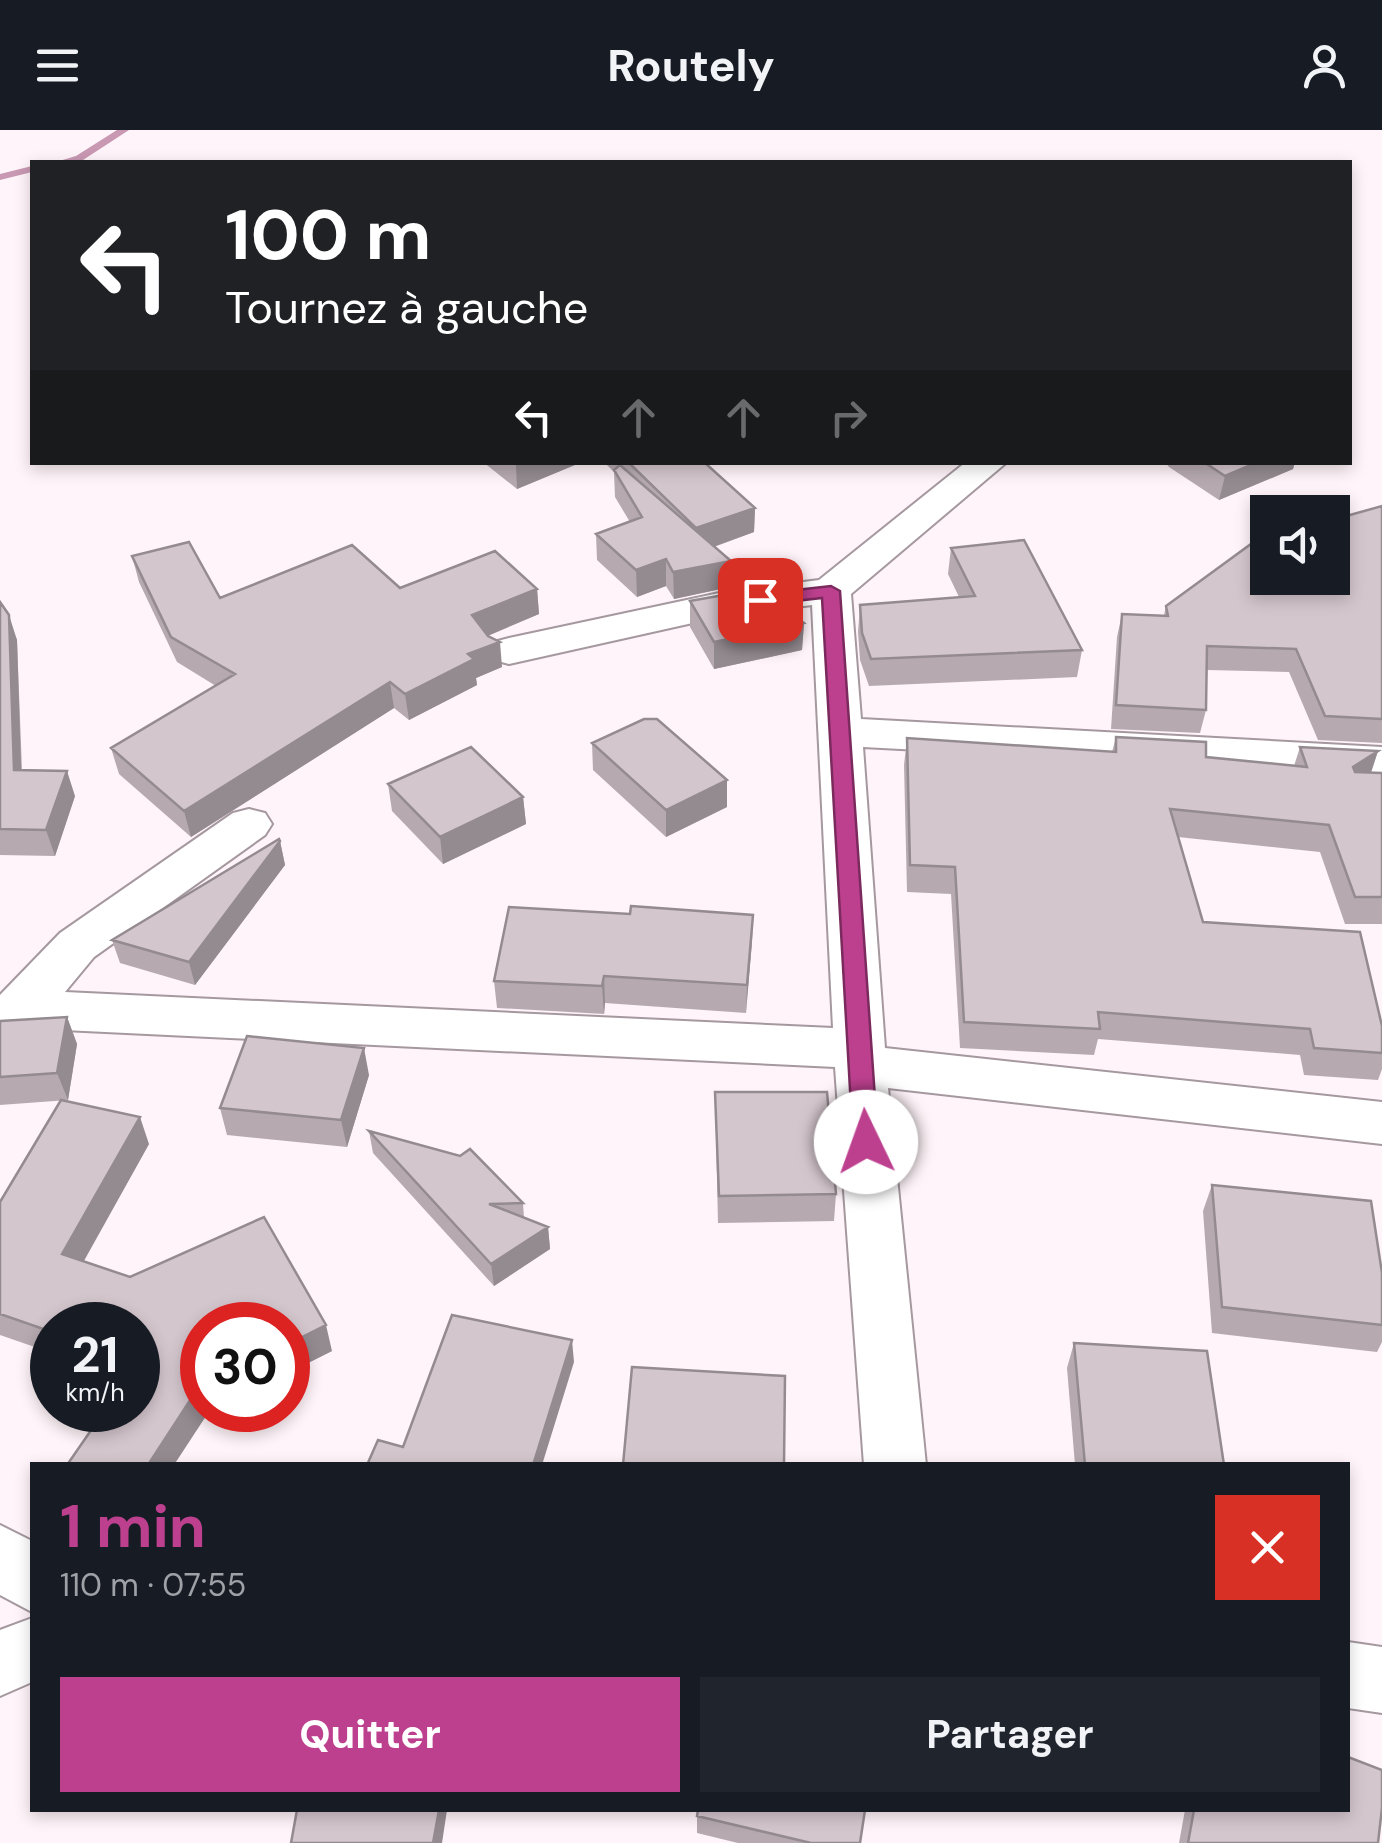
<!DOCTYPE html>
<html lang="fr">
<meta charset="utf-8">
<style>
:root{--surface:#171b24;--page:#20242c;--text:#f1f3f6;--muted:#9ea1a6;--accent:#bd408f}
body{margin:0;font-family:"DM Sans",sans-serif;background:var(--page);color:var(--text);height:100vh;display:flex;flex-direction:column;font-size:38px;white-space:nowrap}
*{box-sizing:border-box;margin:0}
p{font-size:32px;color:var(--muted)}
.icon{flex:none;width:55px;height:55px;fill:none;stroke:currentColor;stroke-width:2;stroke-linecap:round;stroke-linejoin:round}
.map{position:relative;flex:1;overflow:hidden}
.drawer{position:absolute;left:30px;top:1332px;width:1320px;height:350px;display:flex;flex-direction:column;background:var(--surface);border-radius:0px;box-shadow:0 5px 15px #0003}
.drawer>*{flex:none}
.top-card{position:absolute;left:30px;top:30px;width:1322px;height:305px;border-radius:0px;box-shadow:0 5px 15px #0003;background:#202124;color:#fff;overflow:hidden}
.fabs{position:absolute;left:1250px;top:365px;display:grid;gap:20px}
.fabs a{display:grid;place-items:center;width:100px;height:100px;border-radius:0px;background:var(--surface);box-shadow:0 5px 15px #0003;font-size:50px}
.speed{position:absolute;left:30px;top:1172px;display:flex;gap:20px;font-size:50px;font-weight:700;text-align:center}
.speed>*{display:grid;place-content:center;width:130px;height:130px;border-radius:50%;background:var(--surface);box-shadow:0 5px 15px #0003;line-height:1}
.speed small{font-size:25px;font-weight:400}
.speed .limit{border:15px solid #d22;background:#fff;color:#111}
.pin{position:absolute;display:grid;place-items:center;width:85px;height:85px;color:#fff;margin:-42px;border-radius:20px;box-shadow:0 5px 15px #0006}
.me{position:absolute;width:110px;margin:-55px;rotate:357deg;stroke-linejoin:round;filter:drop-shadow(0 0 8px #0008)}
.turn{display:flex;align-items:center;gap:35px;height:210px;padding:0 30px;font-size:45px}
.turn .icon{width:130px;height:130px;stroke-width:2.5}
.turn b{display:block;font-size:70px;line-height:85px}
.lanes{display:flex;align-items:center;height:95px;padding:0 30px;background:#0003;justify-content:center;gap:50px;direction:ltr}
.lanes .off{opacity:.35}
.round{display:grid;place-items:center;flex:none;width:105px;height:105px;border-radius:0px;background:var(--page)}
.overview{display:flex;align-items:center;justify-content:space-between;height:170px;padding:0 30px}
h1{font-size:60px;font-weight:700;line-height:75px;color:var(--accent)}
.cta{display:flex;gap:20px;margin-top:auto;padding:20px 30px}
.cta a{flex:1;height:115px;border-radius:0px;background:var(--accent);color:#fff;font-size:40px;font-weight:700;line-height:115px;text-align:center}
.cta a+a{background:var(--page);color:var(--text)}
header{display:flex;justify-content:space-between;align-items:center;height:130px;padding:0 30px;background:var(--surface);font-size:45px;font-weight:700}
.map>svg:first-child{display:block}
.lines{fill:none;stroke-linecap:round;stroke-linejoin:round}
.stream{fill:#c998b2;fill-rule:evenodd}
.minor-casing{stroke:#a5989f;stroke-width:4}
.minor{fill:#fff;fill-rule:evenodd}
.wall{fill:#b6aab0}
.shaded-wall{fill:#948b90}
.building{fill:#d4c6cd;stroke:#948b90;stroke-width:2.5}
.route{fill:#bd408f;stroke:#7b2a5d;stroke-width:2.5}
</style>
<header><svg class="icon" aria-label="menu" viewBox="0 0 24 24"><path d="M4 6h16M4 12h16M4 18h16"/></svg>Routely<svg class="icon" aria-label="person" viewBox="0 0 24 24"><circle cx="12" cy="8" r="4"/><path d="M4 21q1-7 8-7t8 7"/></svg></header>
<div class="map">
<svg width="1382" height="1713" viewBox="0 0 1382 1713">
<rect width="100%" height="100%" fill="#fff4f9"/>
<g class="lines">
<path class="stream" d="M 117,0 L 129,0 L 83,30 L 56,32 L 76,26 Z
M 32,36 L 32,42 L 0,50 L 0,44 Z"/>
<defs>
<path id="minor" d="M 966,332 L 1007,332 L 851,464 L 861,589 L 1382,617 L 1382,645 L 863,617 L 885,918 L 1382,972 L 1382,1014 L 888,958 L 926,1335 L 864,1335 L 835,937 L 22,898 L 0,903 L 0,865 L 60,803 L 233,683 L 249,679 L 265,683 L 272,694 L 265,705 L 94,827 L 65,862 L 833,898 L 812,475 L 724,486 L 509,534 L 494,530 L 488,521 L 494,512 L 509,508 L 724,462 L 819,450 Z
M 0,1395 L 32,1411 L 32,1482 L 0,1465 Z
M 32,1488 L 32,1552 L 0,1566 L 0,1500 Z
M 1348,1512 L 1382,1517 L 1382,1583 L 1348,1578 Z"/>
</defs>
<use href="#minor" class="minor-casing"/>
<use href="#minor" class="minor"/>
</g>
<path class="wall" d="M 483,332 L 582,332 L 517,359 Z
M 604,332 L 704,332 L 755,378 L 754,402 L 714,417 L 731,431 L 730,457 L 674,469 L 666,456 L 637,467 L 597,430 L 596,404 L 630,392 L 615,367 L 614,342 Z
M 1165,332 L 1295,332 L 1293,339 L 1219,370 L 1169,337 Z
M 1382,376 L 1382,613 L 1318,610 L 1289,542 L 1207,540 L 1206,580 L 1200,603 L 1111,599 L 1117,507 L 1122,484 L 1164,485 L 1166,476 Z
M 951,418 L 1082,520 L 1077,547 L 869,556 L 860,530 L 858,502 L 860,475 L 959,467 L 948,444 Z
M 132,426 L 220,468 L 400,458 L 537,459 L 539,484 L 488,506 L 502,537 L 476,548 L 477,555 L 409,590 L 394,578 L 191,707 L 119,644 L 111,618 L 216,556 L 177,532 L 139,452 Z
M 690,471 L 804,493 L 802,520 L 714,539 L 690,497 Z
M 0,472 L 17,510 L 22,640 L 75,666 L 55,726 L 0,725 Z
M 1116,607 L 1206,627 L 1294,636 L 1300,617 L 1378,621 L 1371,643 L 1382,643 L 1382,794 L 1345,794 L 1320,722 L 1178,707 L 1203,792 L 1382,896 L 1382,939 L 1378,950 L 1304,945 L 1300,925 L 1098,909 L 1094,925 L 960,918 L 951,764 L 907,762 L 904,635 L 907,608 L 1112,622 Z
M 592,613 L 727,677 L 666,707 L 593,640 Z
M 388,654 L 523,667 L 526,694 L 443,734 L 392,681 Z
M 280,711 L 285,735 L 195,855 L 120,833 L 112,810 Z
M 630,784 L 753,785 L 746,883 L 605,873 L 604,884 L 497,878 L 494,851 Z
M 67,887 L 77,914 L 68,970 L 0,975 L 0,891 Z
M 369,945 L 347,1017 L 227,1005 L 220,978 Z
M 715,962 L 836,1064 L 834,1091 L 718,1093 Z
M 369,1001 L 523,1073 L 524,1088 L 548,1097 L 550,1119 L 494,1156 L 373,1023 Z
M 149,1014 L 84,1131 L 332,1221 L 208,1283 L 138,1280 L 138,1195 L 52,1195 L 52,1223 L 0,1205 L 0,1072 Z
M 1212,1055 L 1382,1143 L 1382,1212 L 1377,1222 L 1212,1203 L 1203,1081 Z
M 1074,1213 L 1224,1335 L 1075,1335 L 1067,1238 Z
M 1185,1680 L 1348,1680 L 1378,1713 L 1179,1713 Z
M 697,1686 L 860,1713 L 738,1713 L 697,1703 Z"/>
<path class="shaded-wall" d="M 521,332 L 582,332 L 517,359 L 516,335 Z
M 1258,332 L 1295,332 L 1293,339 L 1219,370 L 1225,346 Z
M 755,378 L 754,402 L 696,423 L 696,398 Z
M 666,429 L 666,456 L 637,467 L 636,440 Z
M 731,431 L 730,457 L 674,469 L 673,442 Z
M 537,459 L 539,484 L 475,511 L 472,485 Z
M 9,485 L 17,510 L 22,666 L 14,640 Z
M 804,493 L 802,520 L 714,539 L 714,512 Z
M 500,512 L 502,537 L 476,548 L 477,555 L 409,590 L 405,564 L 468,524 Z
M 390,552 L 394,578 L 191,707 L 184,681 Z
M 1378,621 L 1369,648 L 1344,664 L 1353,637 Z
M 67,641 L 75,666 L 55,726 L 46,700 Z
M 727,650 L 727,677 L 666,707 L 666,680 Z
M 523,667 L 526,694 L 443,734 L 440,707 Z
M 280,711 L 285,735 L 195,855 L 189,832 Z
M 753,785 L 752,812 L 746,883 L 747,855 Z
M 604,846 L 605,873 L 604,884 L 602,856 Z
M 67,887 L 77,914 L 68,970 L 57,943 Z
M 364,918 L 369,945 L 347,1017 L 341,990 Z
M 140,987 L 149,1014 L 73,1150 L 62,1124 Z
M 548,1097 L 550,1119 L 494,1156 L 491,1134 Z
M 326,1195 L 332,1221 L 288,1243 L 288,1214 Z
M 572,1210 L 574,1232 L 542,1335 L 533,1335 Z
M 202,1256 L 202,1280 L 213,1280 L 208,1283 L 174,1335 L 148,1335 L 198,1258 Z
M 439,1680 L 447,1680 L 442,1713 L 433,1713 Z"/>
<path class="building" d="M 628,332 L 704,332 L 755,378 L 696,398 Z
M 1204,332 L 1258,332 L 1225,346 Z
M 620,335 L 731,431 L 673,442 L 666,429 L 636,440 L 596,404 L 642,387 L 614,340 Z
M 1382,376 L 1382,589 L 1325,586 L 1296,519 L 1207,516 L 1206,580 L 1116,575 L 1122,484 L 1168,486 L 1166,476 L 1251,414 L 1268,409 L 1268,448 L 1332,448 L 1332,390 Z
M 1024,410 L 1082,520 L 871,529 L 862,503 L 860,475 L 975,466 L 951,418 Z
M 189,412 L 220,468 L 352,415 L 400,458 L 495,421 L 537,459 L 472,485 L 488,506 L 500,512 L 468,524 L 474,529 L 405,564 L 390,552 L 184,681 L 111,618 L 235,544 L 171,507 L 132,426 Z
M 763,458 L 804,493 L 714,512 L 690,471 Z
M 0,472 L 9,485 L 14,640 L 67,641 L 46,700 L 0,699 Z
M 644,589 L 657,589 L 727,650 L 666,680 L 592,613 Z
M 1116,607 L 1206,612 L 1206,627 L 1307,637 L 1300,617 L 1378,621 L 1353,637 L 1355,642 L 1382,643 L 1382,767 L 1355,767 L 1329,695 L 1170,679 L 1203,792 L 1360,802 L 1382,896 L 1382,923 L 1314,918 L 1310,899 L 1098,882 L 1100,899 L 964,892 L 955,737 L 910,735 L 907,608 L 1116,622 Z
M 471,617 L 523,667 L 440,707 L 388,654 Z
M 279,709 L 280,711 L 189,832 L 112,810 Z
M 631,776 L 753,785 L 747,855 L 604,846 L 602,856 L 494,851 L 509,777 L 630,784 Z
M 67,887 L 57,943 L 0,947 L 0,891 Z
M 247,906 L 364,918 L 341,990 L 220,978 Z
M 715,962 L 827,962 L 836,1064 L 719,1066 Z
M 61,970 L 140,987 L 62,1124 L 130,1147 L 264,1087 L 326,1195 L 288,1214 L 288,1195 L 202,1195 L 202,1256 L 198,1258 L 148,1335 L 67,1335 L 105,1280 L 138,1280 L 138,1195 L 52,1195 L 52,1202 L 0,1184 L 0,1072 Z
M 369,1001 L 460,1026 L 470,1019 L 523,1073 L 489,1074 L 548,1097 L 491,1134 Z
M 1212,1055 L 1371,1071 L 1382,1143 L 1382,1195 L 1222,1177 Z
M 452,1185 L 572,1210 L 533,1335 L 499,1334 L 498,1335 L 367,1335 L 378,1310 L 403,1317 Z
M 1074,1213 L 1207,1221 L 1224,1335 L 1085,1335 Z
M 632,1237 L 785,1246 L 784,1335 L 623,1335 Z
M 1348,1627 L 1382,1640 L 1382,1678 L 1378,1713 L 1188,1713 L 1194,1680 L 1348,1680 Z
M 297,1680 L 439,1680 L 433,1713 L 291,1713 Z
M 698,1680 L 865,1680 L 860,1713 L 811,1713 L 697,1686 Z"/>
<path class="route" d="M 831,456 L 840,461 L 878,1012 L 866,1021 L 853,1012 L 822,468 L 760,475 L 751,470 L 760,464 Z"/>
</svg>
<div class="fabs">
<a><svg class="icon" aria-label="sound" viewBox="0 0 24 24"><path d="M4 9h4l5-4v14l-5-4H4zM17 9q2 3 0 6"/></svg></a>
</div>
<div class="speed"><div>21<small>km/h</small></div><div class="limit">30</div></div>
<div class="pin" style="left:760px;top:470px;background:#d93025"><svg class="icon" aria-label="arrive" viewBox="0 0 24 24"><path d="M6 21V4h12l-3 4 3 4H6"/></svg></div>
<svg class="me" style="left:866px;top:1012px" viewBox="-20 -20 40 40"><circle r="19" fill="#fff"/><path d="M0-13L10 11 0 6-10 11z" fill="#bd408f"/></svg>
<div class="top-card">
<div class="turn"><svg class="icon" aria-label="left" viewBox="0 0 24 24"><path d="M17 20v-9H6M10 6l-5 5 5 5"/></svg><div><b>100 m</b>Tournez à gauche</div></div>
<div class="lanes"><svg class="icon" aria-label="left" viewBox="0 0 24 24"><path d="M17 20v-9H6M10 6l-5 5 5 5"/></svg><svg class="icon off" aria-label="ahead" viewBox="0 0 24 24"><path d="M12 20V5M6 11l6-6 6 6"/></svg><svg class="icon off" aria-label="ahead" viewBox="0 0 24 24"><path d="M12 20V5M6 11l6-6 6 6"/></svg><svg class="icon off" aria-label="right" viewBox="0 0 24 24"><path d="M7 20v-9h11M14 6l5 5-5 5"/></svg></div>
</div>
<section class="drawer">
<div class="overview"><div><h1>1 min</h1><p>110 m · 07:55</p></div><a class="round" style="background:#d93025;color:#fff"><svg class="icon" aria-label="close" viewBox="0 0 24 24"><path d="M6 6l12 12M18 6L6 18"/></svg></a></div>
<div class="cta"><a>Quitter</a><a>Partager</a></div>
</section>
</div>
